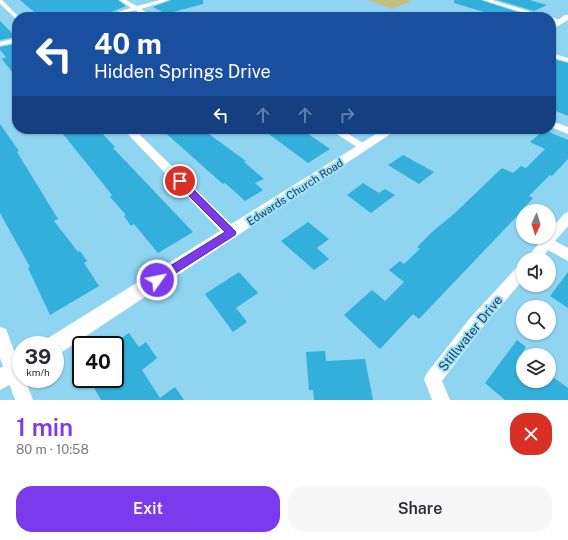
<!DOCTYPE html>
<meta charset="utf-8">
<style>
:root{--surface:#fff;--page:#f7f7f7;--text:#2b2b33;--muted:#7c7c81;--accent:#7c3aed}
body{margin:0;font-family:"Public Sans",sans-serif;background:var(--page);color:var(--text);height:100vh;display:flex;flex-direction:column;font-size:15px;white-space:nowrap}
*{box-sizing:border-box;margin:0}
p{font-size:13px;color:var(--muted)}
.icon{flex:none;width:22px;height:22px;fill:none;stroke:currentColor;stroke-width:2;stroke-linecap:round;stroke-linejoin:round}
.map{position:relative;height:400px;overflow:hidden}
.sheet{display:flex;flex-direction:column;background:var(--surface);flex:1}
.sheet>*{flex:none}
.top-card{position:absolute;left:12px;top:12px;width:544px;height:122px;border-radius:16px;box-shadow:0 1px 3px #0004;background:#1a4fa0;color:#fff;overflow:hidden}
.needle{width:26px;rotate:183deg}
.buttons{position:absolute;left:516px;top:204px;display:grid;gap:8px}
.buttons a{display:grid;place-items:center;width:40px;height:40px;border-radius:50%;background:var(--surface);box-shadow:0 1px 3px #0004;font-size:20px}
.speed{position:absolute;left:12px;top:336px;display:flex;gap:8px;font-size:20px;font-weight:700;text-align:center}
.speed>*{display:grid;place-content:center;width:52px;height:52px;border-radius:50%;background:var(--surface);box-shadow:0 1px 3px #0004;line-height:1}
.speed small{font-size:10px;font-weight:400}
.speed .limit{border:2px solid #111;border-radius:6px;background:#fff;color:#111}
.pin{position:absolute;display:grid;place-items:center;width:34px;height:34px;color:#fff;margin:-17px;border:2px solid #fff;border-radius:50%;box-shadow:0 1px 4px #0007}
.me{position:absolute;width:44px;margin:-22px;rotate:57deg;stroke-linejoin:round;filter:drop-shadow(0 0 3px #0008)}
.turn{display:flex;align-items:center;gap:14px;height:84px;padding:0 16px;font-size:18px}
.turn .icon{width:52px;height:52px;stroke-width:2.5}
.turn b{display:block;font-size:28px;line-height:34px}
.lanes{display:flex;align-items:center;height:38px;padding:0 16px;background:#0003;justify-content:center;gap:20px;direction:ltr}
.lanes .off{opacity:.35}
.round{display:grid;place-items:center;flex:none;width:42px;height:42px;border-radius:16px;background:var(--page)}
.overview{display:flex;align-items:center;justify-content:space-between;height:68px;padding:0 16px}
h1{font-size:24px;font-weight:600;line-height:30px;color:var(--accent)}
.primary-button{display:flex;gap:8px;margin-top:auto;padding:8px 16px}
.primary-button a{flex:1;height:46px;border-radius:16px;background:var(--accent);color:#fff;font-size:16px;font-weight:600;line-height:46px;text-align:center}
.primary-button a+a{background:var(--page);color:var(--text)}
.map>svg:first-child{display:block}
.green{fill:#c2c080}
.building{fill:#32afda}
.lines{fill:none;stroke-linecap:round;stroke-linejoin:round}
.minor{fill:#fff;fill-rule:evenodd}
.tertiary{fill:#fff;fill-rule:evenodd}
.route{fill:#7c3aed;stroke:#51269a}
.labels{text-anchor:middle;stroke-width:4;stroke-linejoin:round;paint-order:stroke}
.street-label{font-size:11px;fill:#25414d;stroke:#9ce1fe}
.near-street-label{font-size:13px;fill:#25414d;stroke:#9ce1fe}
</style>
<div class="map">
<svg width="568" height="400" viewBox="0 0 568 400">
<rect width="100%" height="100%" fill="#8fd4f1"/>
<path class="green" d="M 367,0 L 408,0 L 413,1 L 392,9 Z"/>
<path class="building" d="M 20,0 L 118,0 L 126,6 L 99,17 L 40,17 Z
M 171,0 L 203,0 L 203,4 L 166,14 L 153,7 Z
M 454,0 L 481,0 L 526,15 L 521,17 L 501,17 L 454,3 Z
M 497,0 L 529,0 L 547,5 L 534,11 Z
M 0,21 L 10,31 L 15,37 L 0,40 Z
M 17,44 L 17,78 L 2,59 L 6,57 L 0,50 L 0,47 Z
M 551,59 L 568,63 L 568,116 L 551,109 Z
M 0,124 L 19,151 L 17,152 L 58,219 L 54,221 L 78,252 L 80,251 L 87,261 L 84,263 L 99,286 L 50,315 L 28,268 L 30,267 L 0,213 Z
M 59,129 L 98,129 L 115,147 L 113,148 L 193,232 L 158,253 L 134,224 L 131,226 L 124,216 L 126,215 L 110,197 L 112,195 Z
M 161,129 L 202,129 L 246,161 L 244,162 L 264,179 L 255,183 L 263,190 L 245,201 L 225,183 L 223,184 Z
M 262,129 L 301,129 L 330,149 L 308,163 Z
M 544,130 L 568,140 L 568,159 L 552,176 L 550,175 L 529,196 L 533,198 L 518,215 L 419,319 L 413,314 L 380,349 L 344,315 L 372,290 L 385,301 L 404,282 L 389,270 L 400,261 L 404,264 L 420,249 L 417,247 L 432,232 L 456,212 L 502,168 L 513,173 L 521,166 L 526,168 L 545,149 L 530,142 Z
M 403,155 L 434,172 L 419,184 L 388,165 Z
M 363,183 L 379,193 L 385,189 L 395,195 L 371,213 L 347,195 Z
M 308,222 L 329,239 L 317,248 L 329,259 L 314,270 L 281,241 Z
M 239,272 L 258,293 L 236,308 L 247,322 L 233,332 L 205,294 Z
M 568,272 L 568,308 L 550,296 Z
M 129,333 L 139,347 L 146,342 L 157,358 L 142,370 L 160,398 L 175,387 L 184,400 L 101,400 L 89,379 L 115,379 L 115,342 Z
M 517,340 L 526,347 L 522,353 L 523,354 L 523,381 L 549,381 L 549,374 L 568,388 L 568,400 L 505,400 L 485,383 Z
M 325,351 L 326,361 L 365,359 L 373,400 L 314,400 L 313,390 L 309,390 L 306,352 Z"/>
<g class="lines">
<path class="minor" d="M 0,0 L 2,0 L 19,17 L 17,17 L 17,20 L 0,4 Z
M 119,0 L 126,0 L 137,6 L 160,0 L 170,0 L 141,9 L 153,17 L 146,17 L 135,10 L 110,17 L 100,17 L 131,8 Z
M 482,0 L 492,0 L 548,17 L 538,17 Z
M 551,17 L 563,21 L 564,22 L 561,24 L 551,21 Z
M 17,38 L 17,42 L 0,46 L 0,42 Z
M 551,53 L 568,58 L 568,62 L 551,57 Z
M 551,121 L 568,127 L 568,134 L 551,127 Z
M 123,129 L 134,129 L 236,229 L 238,233 L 236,237 L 231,238 L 226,237 Z
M 329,129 L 341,129 L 369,147 L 364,150 L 360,149 Z
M 568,212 L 568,226 L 555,241 L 568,248 L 568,261 L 548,250 L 541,259 L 526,259 L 544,237 L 549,237 L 549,231 L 564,214 Z
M 523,264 L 523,280 L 482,328 L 442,381 L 450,400 L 432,400 L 424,379 L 427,373 L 470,318 L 518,266 Z
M 0,327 L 6,329 L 21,369 L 21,379 L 25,379 L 33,400 L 15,400 L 0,358 Z"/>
<path class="tertiary" d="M 565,15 L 568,15 L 568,20 L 551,30 L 551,25 Z
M 384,129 L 398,129 L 62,352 L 55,354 L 55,345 L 45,345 L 48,338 Z
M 21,357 L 21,379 L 0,390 L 0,368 Z"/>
</g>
<path class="route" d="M 180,178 L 183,179 L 236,232 L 235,235 L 157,285 L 154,283 L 152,280 L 154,276 L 225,232 L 176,183 L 175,181 Z"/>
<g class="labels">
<g class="street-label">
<text transform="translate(295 192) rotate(-33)" y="4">Edwards Church Road</text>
</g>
<g class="near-street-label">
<text transform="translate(470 333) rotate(-51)" y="5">Stillwater Drive</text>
</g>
</g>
</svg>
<div class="buttons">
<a><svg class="needle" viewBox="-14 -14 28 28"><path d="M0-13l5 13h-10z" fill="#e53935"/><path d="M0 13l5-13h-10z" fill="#7c7c81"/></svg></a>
<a><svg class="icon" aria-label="sound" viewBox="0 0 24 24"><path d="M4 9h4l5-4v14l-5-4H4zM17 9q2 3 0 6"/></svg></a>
<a><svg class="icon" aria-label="search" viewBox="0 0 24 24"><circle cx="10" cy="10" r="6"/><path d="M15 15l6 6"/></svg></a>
<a><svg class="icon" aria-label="layers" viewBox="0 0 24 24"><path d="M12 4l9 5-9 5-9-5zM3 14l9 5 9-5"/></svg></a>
</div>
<div class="speed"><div>39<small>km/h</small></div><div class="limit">40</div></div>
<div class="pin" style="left:180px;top:181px;background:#d93025"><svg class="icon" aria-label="arrive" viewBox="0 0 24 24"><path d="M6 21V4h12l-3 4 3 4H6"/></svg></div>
<svg class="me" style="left:157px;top:280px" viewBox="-20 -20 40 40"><circle r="17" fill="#7c3aed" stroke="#fff" stroke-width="3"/><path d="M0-11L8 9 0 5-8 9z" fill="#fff"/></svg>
<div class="top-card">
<div class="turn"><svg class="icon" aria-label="left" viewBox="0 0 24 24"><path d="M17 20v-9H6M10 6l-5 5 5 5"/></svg><div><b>40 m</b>Hidden Springs Drive</div></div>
<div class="lanes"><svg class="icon" aria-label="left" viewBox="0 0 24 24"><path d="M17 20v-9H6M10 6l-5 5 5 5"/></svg><svg class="icon off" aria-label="ahead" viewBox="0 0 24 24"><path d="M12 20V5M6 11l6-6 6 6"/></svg><svg class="icon off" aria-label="ahead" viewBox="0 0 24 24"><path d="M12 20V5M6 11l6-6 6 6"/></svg><svg class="icon off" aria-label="right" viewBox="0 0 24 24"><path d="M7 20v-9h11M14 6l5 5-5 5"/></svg></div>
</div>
</div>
<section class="sheet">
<div class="overview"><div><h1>1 min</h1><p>80 m · 10:58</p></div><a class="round" style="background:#d93025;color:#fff"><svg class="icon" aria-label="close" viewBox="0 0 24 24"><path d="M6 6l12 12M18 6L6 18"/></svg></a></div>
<div class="primary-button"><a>Exit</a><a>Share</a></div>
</section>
